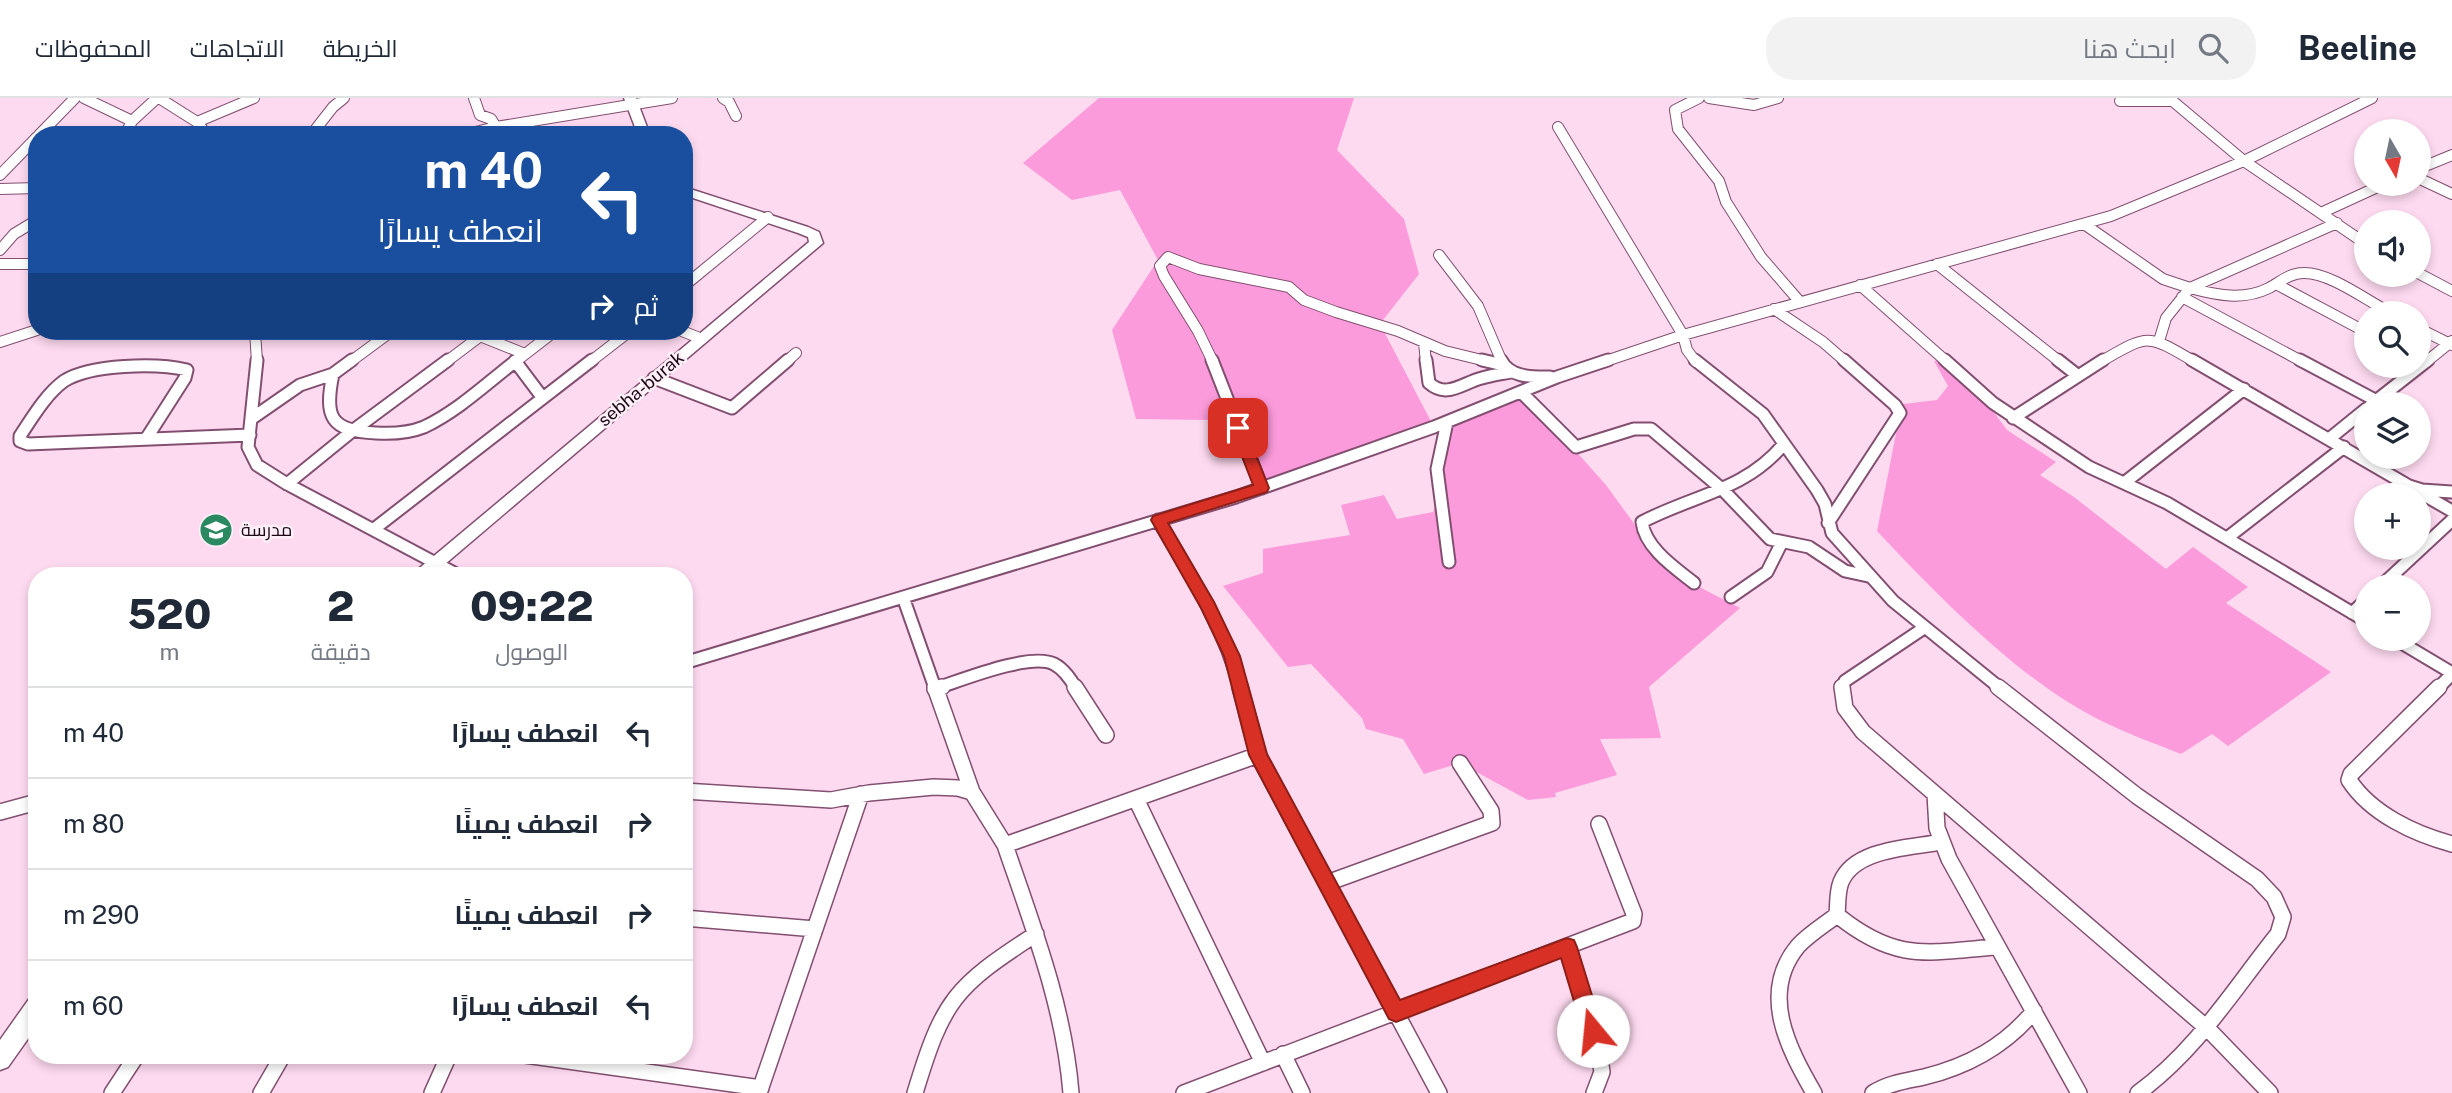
<!DOCTYPE html>
<html lang="ar">
<meta charset="utf-8">
<style>
:root{--surface:#fff;--page:#f2f2f3;--text:#1f2937;--muted:#747a83;--line:#e0e1e3}
body{margin:0;font-family:"Public Sans",Cairo,sans-serif;background:var(--page);color:var(--text);direction:rtl;height:100vh;display:flex;flex-direction:column;font-size:26px;white-space:nowrap}
*{box-sizing:border-box;margin:0}
p{font-size:23px;color:var(--muted)}
.icon{flex:none;width:38px;height:38px;fill:none;stroke:currentColor;stroke-width:2;stroke-linecap:round;stroke-linejoin:round}
.map{position:relative;flex:1;overflow:hidden;direction:ltr}
.side{position:absolute;left:28px;top:469px;width:665px;height:497px;display:flex;flex-direction:column;background:var(--surface);border-radius:28px;box-shadow:0 4px 10px #0003;direction:rtl}
.side>*{flex:none}
.top-card{position:absolute;left:28px;top:28px;width:665px;height:214px;border-radius:28px;box-shadow:0 4px 10px #0003;direction:rtl;background:#1a4fa0;color:#fff;overflow:hidden}
.needle{width:46px;rotate:171deg}
.buttons{position:absolute;left:2354px;top:21px;display:grid;gap:14px}
.buttons a{display:grid;place-items:center;width:77px;height:77px;border-radius:50%;background:var(--surface);box-shadow:0 4px 10px #0003;font-size:35px}
.pin{position:absolute;display:grid;place-items:center;width:60px;height:60px;color:#fff;margin:-30px;border-radius:14px;box-shadow:0 4px 10px #0006}
.me{position:absolute;width:77px;margin:-38px;rotate:343deg;stroke-linejoin:round;filter:drop-shadow(0 0 5px #0008)}
.turn{display:flex;align-items:center;gap:24px;height:147px;padding:0 35px;font-size:32px}
.turn .icon{width:91px;height:91px;stroke-width:2.5}
.turn b{display:block;font-size:49px;line-height:60px}
.then{display:flex;align-items:center;height:66px;padding:0 35px;background:#0003;gap:14px;font-size:26px}
.eta{display:flex;justify-content:space-evenly;align-items:center;height:119px;text-align:center}
.eta b{font-size:42px;font-weight:800;line-height:49px}
ul{padding:0;list-style:none}
li{display:flex;align-items:center;gap:21px;height:91px;padding:0 35px;border-top:2px solid var(--line)}
li div{flex:1}
li b{display:block;font-size:26px}
li em{font-style:normal}
header{display:flex;align-items:center;gap:42px;box-sizing:border-box;height:98px;padding:0 35px;background:var(--surface);border-bottom:2px solid var(--line)}
header strong{font-size:33px}
nav{display:flex;gap:38px;margin-inline-start:auto;font-size:24px}
.search{width:490px;height:63px;background:var(--page);display:flex;align-items:center;gap:18px;box-sizing:border-box;padding:0 24px;border-radius:28px;color:var(--muted);font-size:26px}
.map>svg:first-child{display:block}
.green{fill:#fc9bdb}
.lines{fill:none;stroke-linecap:round;stroke-linejoin:round}
.street-far2-casing{stroke:#824f70;stroke-width:12}
.street-far1-casing{stroke:#824f70;stroke-width:15}
.street-casing{stroke:#824f70;stroke-width:18}
.secondary-casing{stroke:#824f70;stroke-width:3}
.street-far2{stroke:#fff;stroke-width:10}
.street-far1{stroke:#fff;stroke-width:11}
.street{stroke:#fff;stroke-width:15}
.secondary{fill:#fff;fill-rule:evenodd}
.route{fill:#d93025;stroke:#8d1f18;stroke-width:2}
.labels{text-anchor:middle;stroke-width:5;stroke-linejoin:round;paint-order:stroke}
.street-label{font-size:18px;fill:#1b0715;stroke:#fceff7}
.poi-label{font-size:18px;fill:#1b0715;stroke:#fceff7;text-anchor:start}
</style>
<header>
<strong>Beeline</strong>
<div class="search"><svg class="icon" aria-label="search" viewBox="0 0 24 24"><circle cx="10" cy="10" r="6"/><path d="M15 15l6 6"/></svg>ابحث هنا</div>
<nav><a>الخريطة</a><a>الاتجاهات</a><a>المحفوظات</a></nav>
</header>
<div class="map">
<svg width="2452" height="995" viewBox="0 0 2452 995">
<rect width="100%" height="100%" fill="#fedaf0"/>
<path class="green" d="M 1099,0 L 1354,0 L 1337,52 L 1404,121 L 1419,176 L 1380,226 L 1434,329 L 1256,392 L 1227,319 L 1209,322 L 1136,321 L 1112,232 L 1158,162 L 1120,92 L 1072,102 L 1023,65 Z
M 1942,261 L 1988,306 L 2007,332 L 2056,364 L 2040,377 L 2074,399 L 2166,471 L 2193,449 L 2248,489 L 2226,505 L 2331,574 L 2228,648 L 2212,636 L 2181,656 C 2151,644 2120,633 2092,618 C 2016,578 1936,496 1877,433 L 1900,315 L 1895,307 L 1937,302 L 1948,288 L 1934,263 Z
M 1524,295 L 1606,387 L 1659,460 L 1682,480 L 1740,510 L 1649,589 L 1661,640 L 1600,641 L 1617,677 L 1555,695 L 1556,699 L 1528,702 L 1460,665 L 1424,676 L 1403,641 L 1366,631 L 1362,620 L 1311,566 L 1288,569 L 1223,488 L 1263,475 L 1263,451 L 1350,437 L 1341,407 L 1384,397 L 1397,421 L 1433,414 L 1439,399 L 1447,324 Z"/>
<g class="lines">
<defs>
<path id="street-far2" d="M 84,0 L 132,23
M 159,0 L 197,24 L 207,37
M 474,0 L 480,17 L 491,21 L 496,29
M 723,0 L 729,4 L 736,18
M 1699,0 L 1675,12 L 1678,31 L 1719,83 L 1726,104 L 1761,159 L 1800,204
M 1709,0 L 1754,7 L 1778,0
M 2169,0 L 2244,63 L 2366,146
M 2120,3 L 2172,3
M 197,24 L 254,0
M 1558,29 L 1683,237 L 1687,252 L 1696,264
M 39,37 L 75,0
M 125,37 L 132,23 L 157,0
M 317,37 L 315,32 L 333,9 L 344,0
M 463,37 L 496,29 L 672,0
M 2418,71 L 2452,57
M 0,77 L 37,39
M 2418,80 L 2452,96
M 0,91 L 37,90
M 2323,114 L 2384,86
M 2084,126 L 2163,181 L 2190,190 L 2337,125
M 0,152 L 14,136 L 37,122
M 1439,157 L 1478,208 L 1502,264
M 0,166 L 37,166
M 1937,166 L 2060,264
M 2418,175 L 2452,193
M 2276,186 L 2366,234
M 1860,187 L 1947,264
M 684,188 L 768,119
M 2182,199 L 2303,264
M 1774,211 L 1823,244 L 1846,264
M 2418,230 L 2452,247
M 255,233 L 257,264
M 682,233 L 702,241
M 480,238 L 525,256
M 2159,243 L 2166,220 L 2190,190 C 2216,197 2243,203 2269,190 C 2280,184 2290,175 2303,175 C 2330,174 2367,203 2391,215
M 0,244 L 37,232
M 1424,245 L 1426,264
M 350,264 L 392,233
M 446,264 L 487,233
M 515,264 L 555,233
M 590,264 L 630,233
M 786,264 L 796,255
M 1213,264 L 1198,233 L 1164,178 L 1160,168 L 1168,159 L 1199,171 L 1289,189 L 1304,202 L 1336,214 L 1398,233 L 1445,253 L 1490,264
M 1603,264 L 1683,237 L 2111,118 L 2244,63 L 2372,0
M 2100,264 C 2149,236 2146,235 2195,264
M 2426,264 L 2452,243"/>
<path id="street-far1" d="M 257,262 L 248,349 L 257,367 L 287,386 L 460,478
M 352,262 L 333,276 C 324,319 330,333 376,335 C 392,336 409,335 424,329 C 458,313 487,285 517,262
M 1212,262 L 1262,390
M 1426,262 L 1429,285 C 1447,301 1462,285 1482,280 C 1492,277 1501,276 1511,274
M 1482,262 L 1503,267
M 1501,262 C 1510,280 1533,279 1550,279
M 1695,262 L 1763,316 L 1817,392 L 1825,406 L 1832,435 L 1893,503 L 2000,590
M 1945,262 L 1993,305 L 2089,369 L 2167,405 L 2366,523
M 2058,262 L 2077,277
M 2192,262 L 2409,388 L 2422,392 L 2452,394
M 2300,262 L 2377,303
M 515,263 L 542,299
M 654,280 L 732,310 L 788,262
M 1521,294 L 1576,349 L 1634,331 L 1651,331 L 1723,392 L 1770,441 L 1809,449 L 1845,473 L 1868,478
M 2372,306 L 2428,262
M 2013,320 L 2103,262
M 251,321 L 300,287 L 333,276
M 1447,324 L 1437,371 L 1449,464
M 146,341 L 185,280 L 187,272 C 157,265 91,266 64,283 C 46,296 32,320 20,338 L 20,343 L 28,346 L 250,337
M 2329,341 L 2366,311
M 2124,385 L 2244,291
M 287,386 L 351,334 L 448,262
M 2419,394 L 2452,413
M 1158,422 C 1190,476 1224,529 1240,590
M 1828,425 L 1900,315 L 1895,307 L 1844,262
M 374,431 L 592,262
M 2227,440 L 2344,349
M 1694,485 C 1675,470 1645,450 1642,424 C 1693,397 1744,393 1783,347
M 2381,488 L 2452,422
M 903,499 L 935,590
M 1731,499 L 1767,474 L 1781,446
M 2352,515 L 2366,502
M 2395,541 L 2452,575
M 684,565 L 1236,399 L 1434,329 L 1557,279 L 1608,262
M 937,590 C 962,582 1031,554 1054,566 C 1064,571 1071,582 1076,590
M 1842,590 L 1845,583 L 1924,530
M 2438,590 L 2452,576"/>
<path id="street" d="M 935,589 L 972,694 L 1005,747 L 1258,657 L 1439,995
M 1075,589 L 1106,637
M 1240,589 L 1258,657
M 1842,589 L 1845,610 L 1863,634 L 2208,931 L 2270,995
M 1998,589 L 2137,698 L 2257,781 L 2274,799 L 2283,819 L 2278,836 C 2233,892 2197,952 2138,995
M 2439,589 L 2351,676 L 2349,682 C 2371,716 2415,736 2452,746
M 935,591 L 942,589
M 684,693 L 831,702 L 869,695 L 934,689 L 958,690 L 972,694
M 1935,696 L 1937,730 L 1949,761 L 2079,995
M 1136,701 L 1263,965
M 0,714 L 37,704
M 1005,747 C 1033,829 1064,908 1071,995
M 1327,785 L 1492,725 L 1491,713 L 1460,665
M 1837,817 C 1895,864 1926,855 1995,849
M 684,820 L 815,831
M 1567,849 L 1600,961 L 1602,974 L 1594,995
M 1283,956 L 1302,995
M 525,957 L 761,990
M 112,995 L 137,957
M 261,995 L 283,957
M 432,995 L 449,957
M 759,995 L 861,696
M 915,995 C 943,902 954,889 1036,836
M 1184,995 L 1633,823 L 1634,816 L 1599,726
M 1814,995 C 1788,950 1759,895 1798,848 C 1809,836 1824,827 1837,817 C 1838,806 1837,794 1841,784 C 1855,750 1911,750 1941,744
M 1873,995 C 1889,985 1906,983 1924,979 C 1969,968 2005,948 2034,913"/>
<path id="secondary" d="M 624,0 L 636,0 L 650,37 L 638,37 Z
M 684,89 L 808,129 L 819,134 L 823,145 L 431,478 L 410,478 L 809,144 L 808,139 L 798,135 L 684,97 Z
M 37,898 L 37,928 L 8,969 L 0,972 L 0,942 L 29,901 Z"/>
</defs>
<use href="#street-far2" class="street-far2-casing"/>
<use href="#street-far1" class="street-far1-casing"/>
<use href="#street" class="street-casing"/>
<use href="#secondary" class="secondary-casing"/>
<use href="#street-far2" class="street-far2"/>
<use href="#street-far1" class="street-far1"/>
<use href="#street" class="street"/>
<use href="#secondary" class="secondary"/>
</g>
<path class="route" d="M 1238,326 L 1245,330 L 1269,390 L 1267,394 L 1168,425 L 1214,504 L 1240,558 L 1267,656 L 1400,902 L 1567,840 L 1574,842 L 1577,849 L 1603,933 L 1600,940 L 1593,943 L 1585,940 L 1561,860 L 1396,924 L 1389,921 L 1249,657 L 1224,558 L 1201,510 L 1151,422 L 1153,418 L 1253,387 L 1231,330 Z"/>
<defs>
<symbol id="school-disc" viewBox="-11 -11 22 22"><circle r="9.5" fill="#2b8961" stroke="#fceff7"/><path d="M0-5L7-2L0 1L-7-2ZM-4 1L0 2.5L4 1V4Q0 6-4 4Z" fill="#fff"/></symbol>
</defs>
<g fill-rule="evenodd">
<use href="#school-disc" x="197" y="413" width="38" height="38"/>
</g>
<g class="labels">
<g class="street-label">
<text transform="translate(641 291) rotate(-40)" y="6">sebha-burak</text>
</g>
<g class="poi-label">
<text x="241" y="438">مدرسة</text>
</g>
</g>
</svg>
<div class="buttons">
<a><svg class="needle" viewBox="-14 -14 28 28"><path d="M0-13l5 13h-10z" fill="#e53935"/><path d="M0 13l5-13h-10z" fill="#747a83"/></svg></a>
<a><svg class="icon" aria-label="sound" viewBox="0 0 24 24"><path d="M4 9h4l5-4v14l-5-4H4zM17 9q2 3 0 6"/></svg></a>
<a><svg class="icon" aria-label="search" viewBox="0 0 24 24"><circle cx="10" cy="10" r="6"/><path d="M15 15l6 6"/></svg></a>
<a><svg class="icon" aria-label="layers" viewBox="0 0 24 24"><path d="M12 4l9 5-9 5-9-5zM3 14l9 5 9-5"/></svg></a>
<a>+</a>
<a>−</a>
</div>
<div class="pin" style="left:1238px;top:330px;background:#d93025"><svg class="icon" aria-label="arrive" viewBox="0 0 24 24"><path d="M6 21V4h12l-3 4 3 4H6"/></svg></div>
<svg class="me" style="left:1593px;top:933px" viewBox="-20 -20 40 40"><circle r="19" fill="#fff"/><path d="M0-13L10 11 0 6-10 11z" fill="#d93025"/></svg>
<div class="top-card">
<div class="turn"><svg class="icon" aria-label="left" viewBox="0 0 24 24"><path d="M17 20v-9H6M10 6l-5 5 5 5"/></svg><div><b>40 m</b>انعطف يسارًا</div></div>
<div class="then">ثم<svg class="icon" aria-label="right" viewBox="0 0 24 24"><path d="M7 20v-9h11M14 6l5 5-5 5"/></svg></div>
</div>
<section class="side">
<div class="eta">
<div><b>09:22</b><p>الوصول</p></div>
<div><b>2</b><p>دقيقة</p></div>
<div><b>520</b><p>m</p></div>
</div>
<ul>
<li><svg class="icon" aria-label="left" viewBox="0 0 24 24"><path d="M17 20v-9H6M10 6l-5 5 5 5"/></svg><div><b>انعطف يسارًا</b></div><em>40 m</em></li>
<li><svg class="icon" aria-label="right" viewBox="0 0 24 24"><path d="M7 20v-9h11M14 6l5 5-5 5"/></svg><div><b>انعطف يمينًا</b></div><em>80 m</em></li>
<li><svg class="icon" aria-label="right" viewBox="0 0 24 24"><path d="M7 20v-9h11M14 6l5 5-5 5"/></svg><div><b>انعطف يمينًا</b></div><em>290 m</em></li>
<li><svg class="icon" aria-label="left" viewBox="0 0 24 24"><path d="M17 20v-9H6M10 6l-5 5 5 5"/></svg><div><b>انعطف يسارًا</b></div><em>60 m</em></li>
</ul>
</section>
</div>
